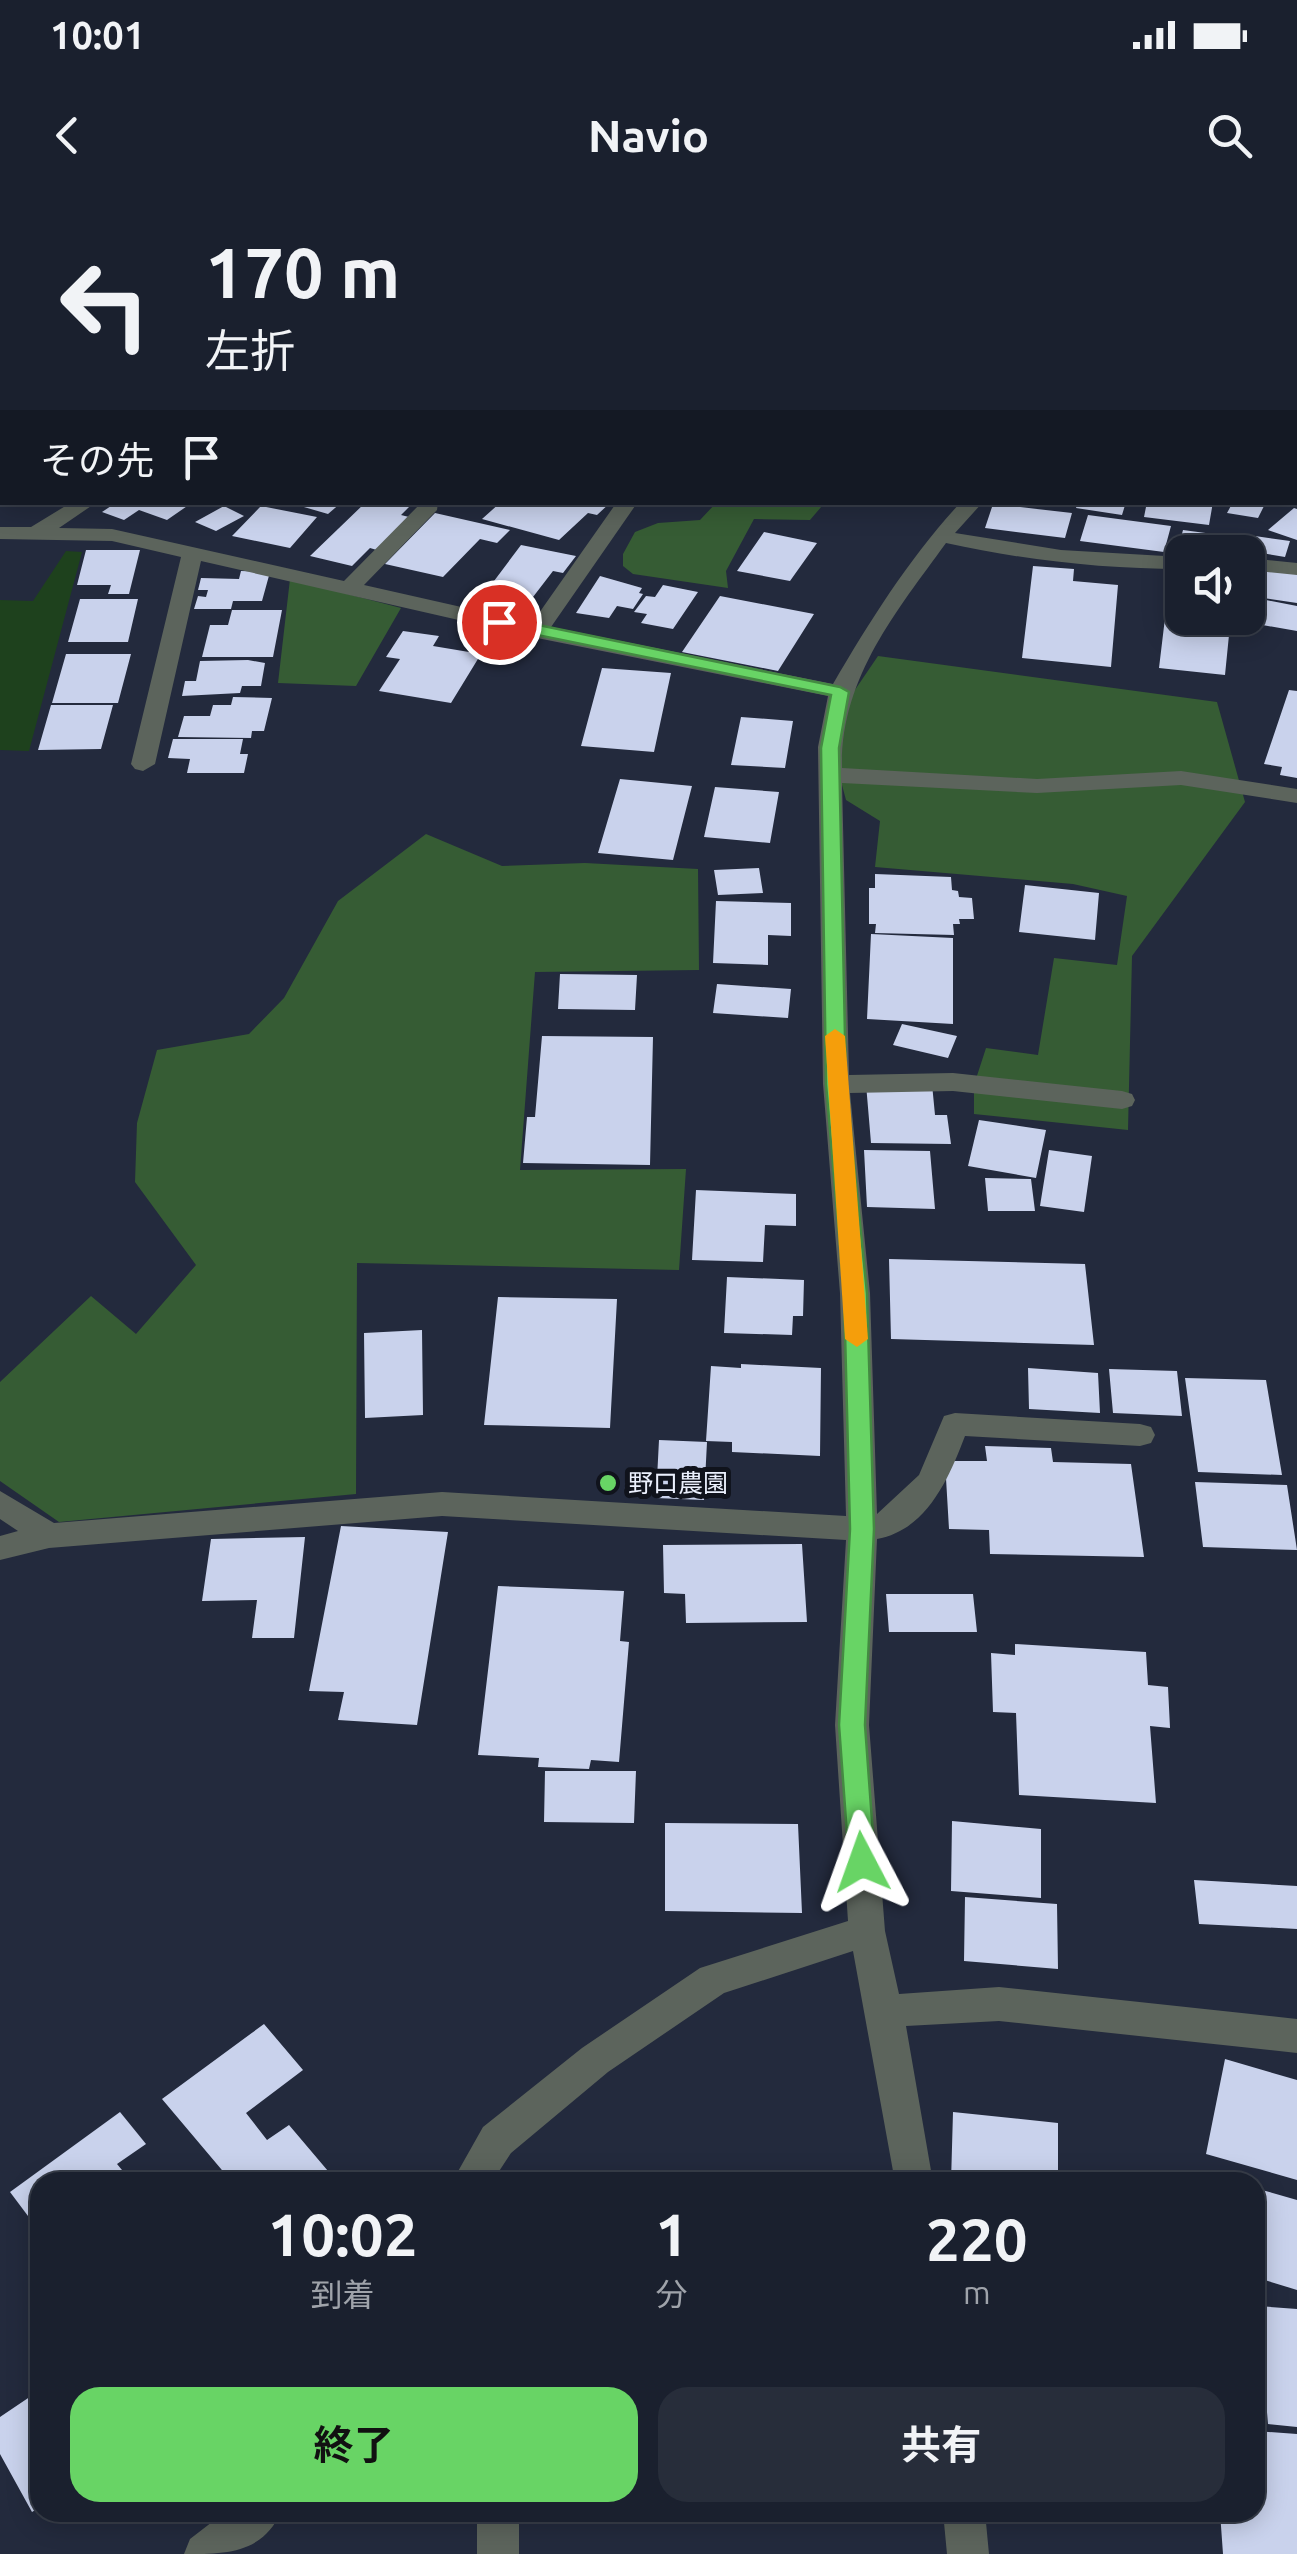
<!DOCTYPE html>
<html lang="ja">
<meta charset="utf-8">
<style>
:root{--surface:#1a202e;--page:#272d3a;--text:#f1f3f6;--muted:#9fa3aa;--line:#383e4a;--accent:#68d465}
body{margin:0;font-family:Ubuntu,"Noto Sans JP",sans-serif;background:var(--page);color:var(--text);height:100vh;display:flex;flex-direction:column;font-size:38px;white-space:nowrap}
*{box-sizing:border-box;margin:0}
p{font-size:32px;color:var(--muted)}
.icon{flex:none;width:55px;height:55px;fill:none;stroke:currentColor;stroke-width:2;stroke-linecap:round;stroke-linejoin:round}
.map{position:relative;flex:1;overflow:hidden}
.details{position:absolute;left:30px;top:1972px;width:1235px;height:350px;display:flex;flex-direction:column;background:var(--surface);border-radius:30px;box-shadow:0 5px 25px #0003,0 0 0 2px var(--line)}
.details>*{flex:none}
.banner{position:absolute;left:0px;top:0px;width:1298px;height:305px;box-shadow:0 5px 25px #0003,0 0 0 2px var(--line);background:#1a202e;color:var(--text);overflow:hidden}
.buttons{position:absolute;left:1165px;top:335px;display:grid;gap:20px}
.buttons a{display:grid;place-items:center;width:100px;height:100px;border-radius:20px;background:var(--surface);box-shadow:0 5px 25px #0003,0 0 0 2px var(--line);font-size:50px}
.pin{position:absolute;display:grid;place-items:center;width:85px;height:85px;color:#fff;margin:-42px;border:5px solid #fff;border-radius:50%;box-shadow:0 2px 10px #0007}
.me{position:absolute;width:110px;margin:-55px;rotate:356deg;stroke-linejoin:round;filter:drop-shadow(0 0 8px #0008)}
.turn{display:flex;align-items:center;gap:35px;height:210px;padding:0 40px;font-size:45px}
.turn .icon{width:130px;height:130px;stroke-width:2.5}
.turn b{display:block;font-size:70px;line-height:85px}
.then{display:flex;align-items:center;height:95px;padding:0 40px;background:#0003;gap:20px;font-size:38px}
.eta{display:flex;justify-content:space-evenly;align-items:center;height:170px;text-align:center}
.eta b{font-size:60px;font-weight:700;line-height:70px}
.button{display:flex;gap:20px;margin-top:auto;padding:20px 40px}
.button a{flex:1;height:115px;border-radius:30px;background:var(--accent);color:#111;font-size:40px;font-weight:700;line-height:115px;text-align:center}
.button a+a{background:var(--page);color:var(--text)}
.status{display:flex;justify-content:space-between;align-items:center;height:70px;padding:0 50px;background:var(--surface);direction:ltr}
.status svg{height:28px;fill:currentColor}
header{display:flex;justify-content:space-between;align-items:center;height:130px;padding:0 40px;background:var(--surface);font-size:45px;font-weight:700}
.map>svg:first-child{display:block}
.green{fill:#1e411d}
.forest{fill:#365c34}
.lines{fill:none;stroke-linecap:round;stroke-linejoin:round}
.stream{fill:#6474a3;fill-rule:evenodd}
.building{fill:#c9d2ec}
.minor{fill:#5c645c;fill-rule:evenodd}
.route{fill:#68d465;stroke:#448a42;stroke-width:2.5}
.slow{fill:#f59e0b}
.poi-dot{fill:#68d465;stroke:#10131c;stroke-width:4}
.labels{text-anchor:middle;stroke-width:10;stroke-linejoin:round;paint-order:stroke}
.poi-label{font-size:25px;fill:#ebf0fd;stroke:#10131c;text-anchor:start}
</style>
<div class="status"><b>10:01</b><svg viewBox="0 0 49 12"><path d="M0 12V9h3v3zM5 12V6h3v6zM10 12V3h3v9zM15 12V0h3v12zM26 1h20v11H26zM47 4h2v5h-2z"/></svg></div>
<header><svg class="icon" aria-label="back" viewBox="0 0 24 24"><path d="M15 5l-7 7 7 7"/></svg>Navio<svg class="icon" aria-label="search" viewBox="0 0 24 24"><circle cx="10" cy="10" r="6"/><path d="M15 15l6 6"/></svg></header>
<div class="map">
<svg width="1297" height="2354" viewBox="0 0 1297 2354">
<rect width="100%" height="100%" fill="#232a3d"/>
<path class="green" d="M 66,351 L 82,352 L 29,551 L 0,550 L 0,400 L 33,401 Z"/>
<path class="forest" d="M 716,303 L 716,302 L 850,303 L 822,306 L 810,320 L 754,319 L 726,371 L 728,388 L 633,374 L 623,366 L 623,354 L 635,332 L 658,323 L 700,320 Z
M 290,379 L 401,408 L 356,486 L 278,483 Z
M 878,456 L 1217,502 L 1245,602 L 1132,756 L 1128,930 L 974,914 L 974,885 L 986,848 L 1038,855 L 1054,758 L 1117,765 L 1127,696 L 1073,684 L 875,667 L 880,621 L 846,600 L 834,555 L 844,506 Z
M 426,634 L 502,666 L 585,663 L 698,669 L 699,770 L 535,772 L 520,970 L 686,969 L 679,1070 L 357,1063 L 356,1294 L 59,1322 L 0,1281 L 0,1182 L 91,1096 L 136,1134 L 196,1065 L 135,982 L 137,923 L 157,850 L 249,834 L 284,798 L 338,701 Z"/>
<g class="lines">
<path class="stream" d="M 1295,112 L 1297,113 L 1297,121 L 1295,120 Z
M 1295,246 L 1297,246 L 1297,254 L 1295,254 Z"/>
</g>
<path class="building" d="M 117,302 L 193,302 L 167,320 L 139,310 L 124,320 L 102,312 Z
M 300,302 L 342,302 L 328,314 L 297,305 Z
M 366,302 L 414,302 L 401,315 L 413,318 L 380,351 L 370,348 L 352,366 L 310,356 Z
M 501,302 L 611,302 L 597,315 L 588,313 L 559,340 L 482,319 Z
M 1078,302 L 1126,302 L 1122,315 L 1076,308 Z
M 1147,302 L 1213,302 L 1209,325 L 1144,317 Z
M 1233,302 L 1266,302 L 1258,318 L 1227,313 Z
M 993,304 L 1072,313 L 1065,338 L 985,328 Z
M 224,306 L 244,316 L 216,331 L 195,322 Z
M 261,306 L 317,317 L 290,348 L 232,336 Z
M 1294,308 L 1297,309 L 1297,340 L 1268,330 Z
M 435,313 L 510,330 L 497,343 L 480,339 L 443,377 L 385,364 Z
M 1088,315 L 1171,326 L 1164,352 L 1080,341 Z
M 1183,330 L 1228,336 L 1224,352 L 1178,349 Z
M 764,332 L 817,343 L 790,381 L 737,371 Z
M 1248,335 L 1290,341 L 1285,357 L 1243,350 Z
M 521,345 L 576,356 L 563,373 L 553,371 L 533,397 L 488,389 Z
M 86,350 L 140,350 L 129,394 L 108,394 L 111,385 L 77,385 Z
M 1182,365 L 1182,412 L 1165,409 Z
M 1033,366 L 1074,369 L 1073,381 L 1118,385 L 1111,467 L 1022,458 Z
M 1256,367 L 1297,373 L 1297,403 L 1249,396 Z
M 241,371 L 270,372 L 262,401 L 233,401 L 231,409 L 194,409 L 198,396 L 206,397 L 208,390 L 198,390 L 201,378 L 239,379 Z
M 600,376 L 642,388 L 639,393 L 643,394 L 633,409 L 617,406 L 609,418 L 576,413 Z
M 663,385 L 698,392 L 673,429 L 641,423 L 647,414 L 634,412 L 646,396 L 655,397 Z
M 720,396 L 814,414 L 778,471 L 682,452 Z
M 80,399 L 138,399 L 128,442 L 68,442 Z
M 1266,400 L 1297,406 L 1297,431 L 1257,424 Z
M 232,410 L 282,410 L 273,457 L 202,457 L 210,425 L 228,425 Z
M 1165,418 L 1230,425 L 1225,475 L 1159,468 Z
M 403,431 L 439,436 L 433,446 L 481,454 L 451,503 L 379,491 L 400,459 L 386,457 Z
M 66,454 L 131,454 L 118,503 L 52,503 Z
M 248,460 L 265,463 L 261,486 L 242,486 L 240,493 L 182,496 L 185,481 L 196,481 L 200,461 Z
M 602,468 L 671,473 L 654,552 L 581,546 Z
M 1289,490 L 1297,491 L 1297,578 L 1280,575 L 1282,567 L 1264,564 Z
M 233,497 L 272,498 L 264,531 L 252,531 L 251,538 L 178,537 L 184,516 L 210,516 L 213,505 L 231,505 Z
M 51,505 L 113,505 L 101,549 L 38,550 Z
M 741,517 L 793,521 L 785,568 L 731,565 Z
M 173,539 L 243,539 L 240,554 L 248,554 L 244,573 L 187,573 L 190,559 L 168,558 Z
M 620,579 L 692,586 L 673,660 L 598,653 Z
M 715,587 L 779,592 L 770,643 L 704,637 Z
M 759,668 L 763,693 L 718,695 L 714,670 Z
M 875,674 L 951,677 L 952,690 L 958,691 L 959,697 L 972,698 L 974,719 L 959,719 L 960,724 L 953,724 L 954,735 L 875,733 L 876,724 L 869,724 L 869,688 L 875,688 Z
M 1025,685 L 1099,693 L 1095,740 L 1019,732 Z
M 716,701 L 791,703 L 791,736 L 768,735 L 768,765 L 713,763 Z
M 871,734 L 953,738 L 953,824 L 867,819 Z
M 560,774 L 637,775 L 635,810 L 558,809 Z
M 717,784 L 791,789 L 788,818 L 713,813 Z
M 902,824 L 957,836 L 948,858 L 893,845 Z
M 542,836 L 653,837 L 650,965 L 523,963 L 527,917 L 535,917 Z
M 866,884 L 932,884 L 935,915 L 947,915 L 951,944 L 871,943 Z
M 979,920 L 1046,930 L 1036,978 L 968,966 Z
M 864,950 L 930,951 L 935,1009 L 867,1007 Z
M 1049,950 L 1092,956 L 1084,1012 L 1040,1006 Z
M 985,978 L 1031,979 L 1035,1011 L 988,1011 Z
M 696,990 L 796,994 L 796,1026 L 765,1025 L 763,1062 L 692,1060 Z
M 889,1059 L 1085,1064 L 1094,1145 L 891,1139 Z
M 727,1077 L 804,1080 L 803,1116 L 793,1116 L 792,1135 L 724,1133 Z
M 498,1097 L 617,1099 L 610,1228 L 484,1225 Z
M 422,1130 L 423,1215 L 365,1218 L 364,1133 Z
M 741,1164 L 821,1168 L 820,1256 L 732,1252 L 732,1242 L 706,1241 L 711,1166 L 741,1168 Z
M 1028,1168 L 1098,1173 L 1100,1213 L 1029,1209 Z
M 1109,1169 L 1177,1171 L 1182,1216 L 1113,1213 Z
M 1185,1178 L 1266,1180 L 1282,1275 L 1198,1272 Z
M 659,1240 L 707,1242 L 704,1300 L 656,1298 Z
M 985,1246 L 1051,1248 L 1053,1262 L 1131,1264 L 1144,1357 L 990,1354 L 989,1330 L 949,1329 L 945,1261 L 987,1261 Z
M 1195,1282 L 1287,1285 L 1297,1350 L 1203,1347 Z
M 341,1326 L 448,1332 L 417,1525 L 338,1520 L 344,1492 L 309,1491 Z
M 305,1337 L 294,1438 L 252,1438 L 257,1400 L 202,1401 L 211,1339 Z
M 802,1344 L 807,1422 L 686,1423 L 685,1394 L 664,1393 L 663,1345 Z
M 498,1386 L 624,1391 L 620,1441 L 629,1442 L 619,1562 L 591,1560 L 589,1569 L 538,1567 L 539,1558 L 478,1555 Z
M 886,1394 L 973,1394 L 977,1432 L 889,1432 Z
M 1015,1444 L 1146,1452 L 1148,1485 L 1168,1487 L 1170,1528 L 1150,1526 L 1156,1603 L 1019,1595 L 1016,1513 L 993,1512 L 991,1453 L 1015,1455 Z
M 545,1571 L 636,1571 L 634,1623 L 544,1622 Z
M 952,1621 L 1041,1629 L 1041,1698 L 951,1691 Z
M 665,1623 L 798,1624 L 802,1713 L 665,1711 Z
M 1194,1680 L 1297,1686 L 1297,1729 L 1199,1724 Z
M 965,1697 L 1057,1704 L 1058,1769 L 964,1761 Z
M 264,1824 L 303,1870 L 246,1913 L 267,1940 L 289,1925 L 328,1971 L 314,1982 L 232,1982 L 162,1899 Z
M 1225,1859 L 1297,1880 L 1297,1980 L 1206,1954 Z
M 120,1912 L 146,1944 L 117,1964 L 132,1982 L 40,1982 L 40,2032 L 10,1992 Z
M 953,1912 L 1058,1923 L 1058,1982 L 951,1982 Z
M 1255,1988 L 1297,2000 L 1297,2090 L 1255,2077 Z
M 1258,2106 L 1297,2109 L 1297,2227 L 1268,2224 Z
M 40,2190 L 40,2307 L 32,2312 L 0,2254 L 0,2217 Z
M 1255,2231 L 1297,2234 L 1297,2354 L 1223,2354 L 1220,2312 L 1255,2312 Z"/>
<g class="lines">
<path class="minor" d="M 692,0 L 710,0 L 710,2 L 693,2 Z
M 873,0 L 891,0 L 893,2 L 875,2 Z
M 1295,3 L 1297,3 L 1295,15 Z
M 1295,67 L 1297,67 L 1297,77 L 1295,77 Z
M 1295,126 L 1297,127 L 1297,139 L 1295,138 Z
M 0,168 L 2,168 L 2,180 L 0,180 Z
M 2,245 L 2,257 L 0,258 L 0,246 Z
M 72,302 L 97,302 L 59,328 L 112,329 L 344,381 L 422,302 L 438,302 L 437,310 L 364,385 L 532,423 L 617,302 L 633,302 L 635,306 L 551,427 L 833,484 C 871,419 910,357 961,302 L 983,302 L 955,333 L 1061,350 L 1182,357 L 1182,369 C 1102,369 1024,360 946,343 C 896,412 840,479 842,568 L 1037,579 L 1181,571 L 1297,589 L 1297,603 L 1181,585 L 1037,593 L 842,583 L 849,875 L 953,873 L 1122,891 L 1132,894 L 1135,900 L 1132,906 L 1122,909 L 953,891 L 850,893 L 870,1093 L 877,1314 L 919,1275 L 944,1216 L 955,1213 L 1140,1224 L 1151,1227 L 1155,1235 L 1151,1243 L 1140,1246 L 965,1236 C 949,1278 927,1330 877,1339 L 869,1525 L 885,1731 L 899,1794 L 999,1787 L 1297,1819 L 1297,1853 L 999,1821 L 906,1826 L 933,1982 L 895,1982 L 853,1751 L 724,1793 L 608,1872 L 511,1953 L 492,1982 L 452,1982 L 483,1927 L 582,1848 L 700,1768 L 848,1721 L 835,1525 L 846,1340 L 442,1316 L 49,1348 L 0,1360 L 0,1336 L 18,1331 L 0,1319 L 0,1291 L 54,1323 L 442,1292 L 846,1316 L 840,1093 L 823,884 L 818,547 L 828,496 L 537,438 L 201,361 L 155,564 L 143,571 L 135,569 L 131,564 L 181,357 L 112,341 L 0,339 L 0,327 L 31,327 Z
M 1248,358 L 1297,363 L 1297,375 L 1248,370 Z
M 225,2312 L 281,2312 C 262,2354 225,2354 184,2354 L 190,2339 Z
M 477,2312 L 519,2312 L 519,2354 L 477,2354 Z
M 943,2312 L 985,2312 L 989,2354 L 947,2354 Z"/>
</g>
<path class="route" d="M 499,417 L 840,487 L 849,492 L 839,548 L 846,884 L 867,1093 L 874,1329 L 865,1525 L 875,1662 L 871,1671 L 862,1674 L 853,1671 L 849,1662 L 839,1525 L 850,1329 L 844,1093 L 826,884 L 821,548 L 831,495 L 493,426 L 491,422 Z"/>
<path class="slow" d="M 835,829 L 845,836 L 868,1139 L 857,1147 L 845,1139 L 825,836 Z"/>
<circle class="poi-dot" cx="608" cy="1283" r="10"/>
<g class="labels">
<g class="poi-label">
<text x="628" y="1292">野口農園</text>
</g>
</g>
</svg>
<div class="buttons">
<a><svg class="icon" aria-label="sound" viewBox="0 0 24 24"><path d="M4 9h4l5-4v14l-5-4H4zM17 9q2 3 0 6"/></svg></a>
</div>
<div class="pin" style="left:499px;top:422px;background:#d93025"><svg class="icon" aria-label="arrive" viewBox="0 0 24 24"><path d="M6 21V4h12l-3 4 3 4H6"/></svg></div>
<svg class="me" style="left:862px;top:1662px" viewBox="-20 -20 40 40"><path d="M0-17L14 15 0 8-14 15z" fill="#68d465" stroke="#fff" stroke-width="4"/></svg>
<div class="banner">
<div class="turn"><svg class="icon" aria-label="left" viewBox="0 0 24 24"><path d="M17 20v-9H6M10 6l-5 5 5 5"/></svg><div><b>170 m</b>左折</div></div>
<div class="then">その先<svg class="icon" aria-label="arrive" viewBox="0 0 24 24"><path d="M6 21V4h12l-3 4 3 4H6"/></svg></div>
</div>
<section class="details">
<div class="eta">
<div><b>10:02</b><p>到着</p></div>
<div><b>1</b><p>分</p></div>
<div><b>220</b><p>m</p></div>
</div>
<div class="button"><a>終了</a><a>共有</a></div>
</section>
</div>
